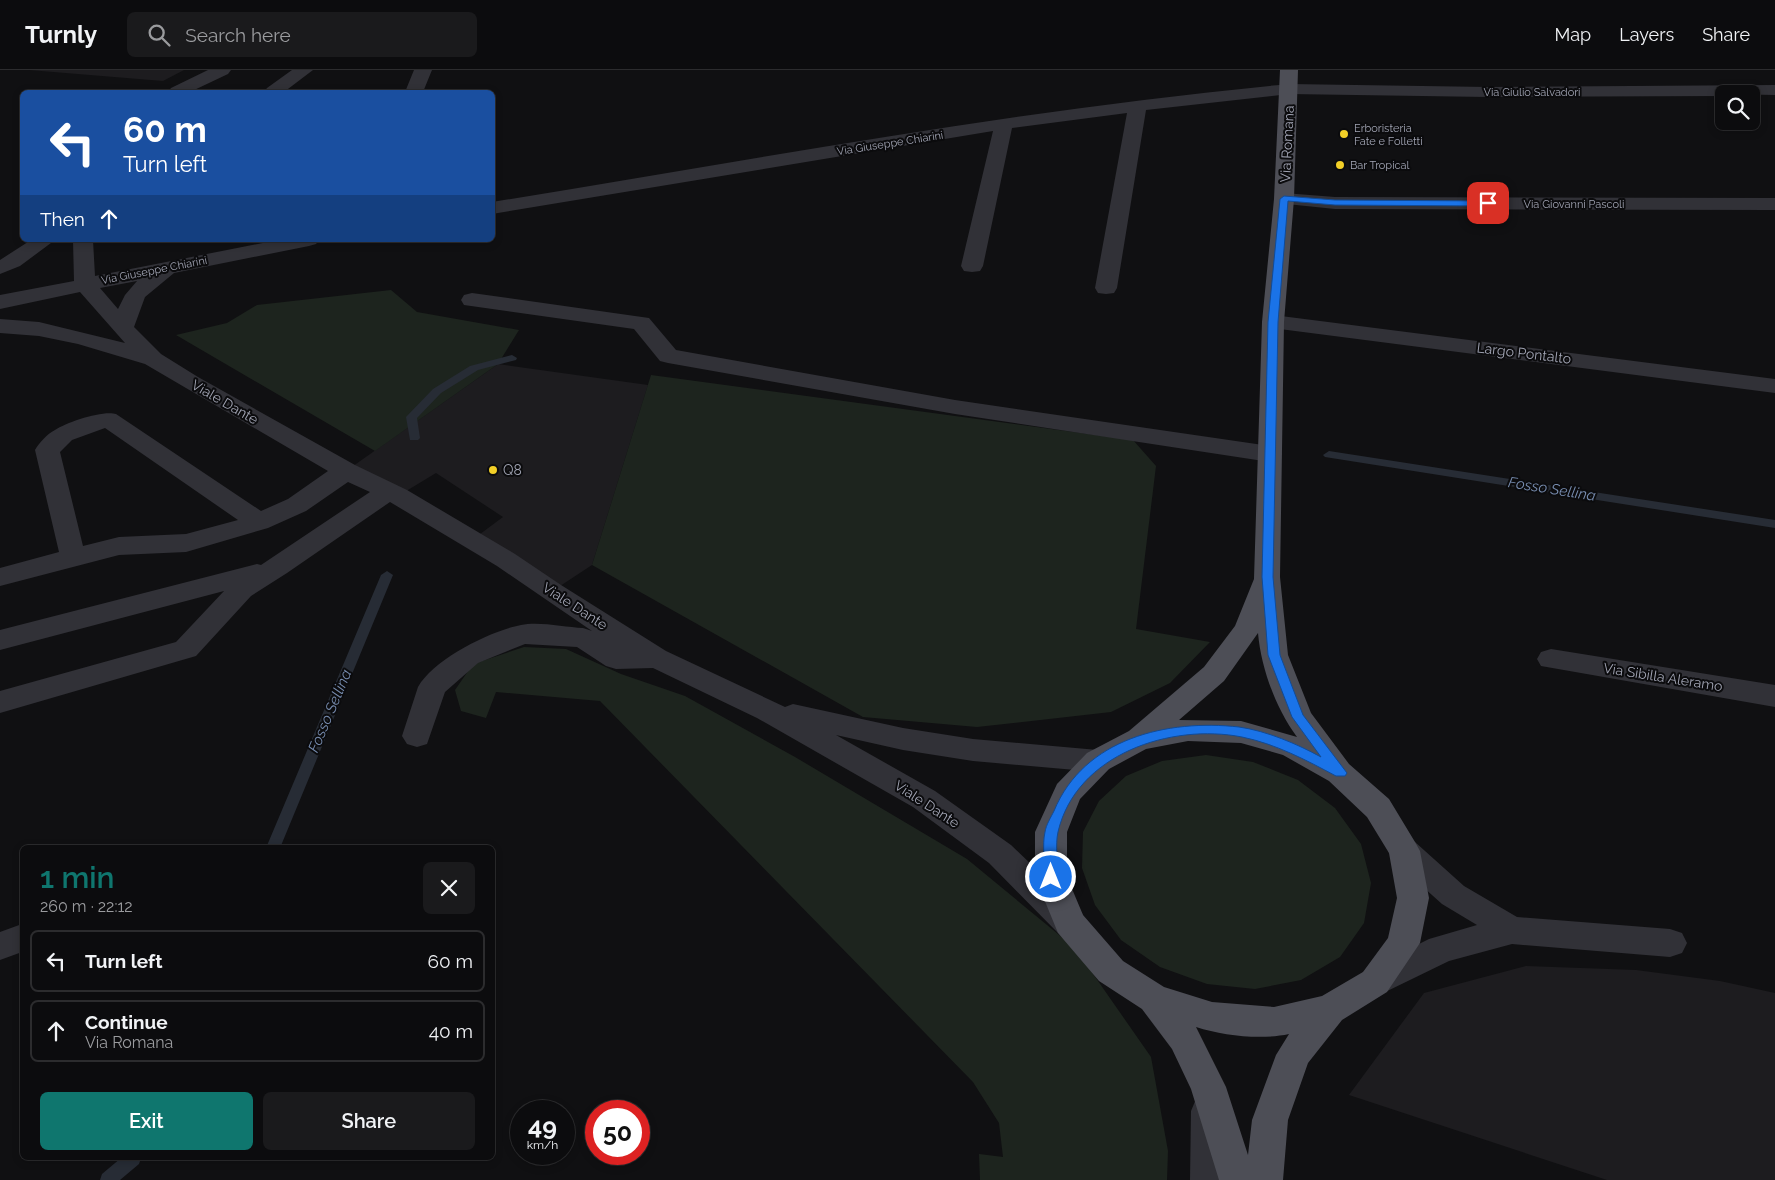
<!DOCTYPE html>
<meta charset="utf-8">
<style>
:root{--surface:#0c0c0e;--page:#1a1a1c;--text:#f1f3f6;--muted:#9a9b9e;--line:#2c2c2e;--accent:#0f766e}
body{margin:0;font-family:Raleway,sans-serif;background:var(--page);color:var(--text);height:100vh;display:flex;flex-direction:column;font-size:19px;white-space:nowrap}
*{box-sizing:border-box;margin:0}
p{font-size:16px;color:var(--muted)}
.icon{flex:none;width:28px;height:28px;fill:none;stroke:currentColor;stroke-width:2;stroke-linecap:round;stroke-linejoin:round}
.map{position:relative;flex:1;overflow:hidden}
.drawer{position:absolute;left:20px;top:775px;width:475px;height:315px;display:flex;flex-direction:column;background:var(--surface);border-radius:8px;box-shadow:0 2px 8px #0003,0 0 0 1px var(--line)}
.drawer>*{flex:none}
.top-card{position:absolute;left:20px;top:20px;width:475px;height:152px;border-radius:8px;box-shadow:0 2px 8px #0003,0 0 0 1px var(--line);background:#1a4fa0;color:#fff;overflow:hidden}
.buttons{position:absolute;left:1715px;top:15px;display:grid;gap:10px}
.buttons a{display:grid;place-items:center;width:45px;height:45px;border-radius:8px;background:var(--surface);box-shadow:0 2px 8px #0003,0 0 0 1px var(--line);font-size:25px}
.speed{position:absolute;left:510px;top:1030px;display:flex;gap:10px;font-size:25px;font-weight:700;text-align:center}
.speed>*{display:grid;place-content:center;width:65px;height:65px;border-radius:50%;background:var(--surface);box-shadow:0 2px 8px #0003,0 0 0 1px var(--line);line-height:1}
.speed small{font-size:12px;font-weight:400}
.speed .limit{border:8px solid #d22;background:#fff;color:#111}
.pin{position:absolute;display:grid;place-items:center;width:42px;height:42px;color:#fff;margin:-21px;border-radius:10px;box-shadow:0 2px 8px #0006}
.me{position:absolute;width:55px;margin:-28px;rotate:0deg;stroke-linejoin:round;filter:drop-shadow(0 0 4px #0008)}
.turn{display:flex;align-items:center;gap:18px;height:105px;padding:0 20px;font-size:22px}
.turn .icon{width:65px;height:65px;stroke-width:2.5}
.turn b{display:block;font-size:35px;line-height:42px}
.then{display:flex;align-items:center;height:48px;padding:0 20px;background:#0003;gap:10px;font-size:19px}
.round{display:grid;place-items:center;flex:none;width:52px;height:52px;border-radius:8px;background:var(--page)}
.overview{display:flex;align-items:center;justify-content:space-between;height:85px;padding:0 20px}
h1{font-size:30px;font-weight:600;line-height:38px;color:var(--accent)}
.button{display:flex;gap:10px;margin-top:auto;padding:10px 20px}
.button a{flex:1;height:58px;border-radius:8px;background:var(--accent);color:#fff;font-size:20px;font-weight:600;line-height:58px;text-align:center}
.button a+a{background:var(--page);color:var(--text)}
ul{padding:0;list-style:none}
li{display:flex;align-items:center;gap:15px;height:62px;margin:0 10px 8px;padding:0 10px;border:2px solid var(--line);border-radius:8px}
li div{flex:1}
li b{display:block;font-size:19px}
li em{font-style:normal}
header{display:flex;align-items:center;gap:30px;box-sizing:border-box;height:70px;padding:0 25px;background:var(--surface);border-bottom:1px solid var(--line)}
header strong{font-size:24px}
nav{display:flex;gap:28px;margin-inline-start:auto;font-size:18px}
.search{width:350px;height:45px;background:var(--page);display:flex;align-items:center;gap:12px;box-sizing:border-box;padding:0 18px;border-radius:8px;color:var(--muted);font-size:19px}
.map>svg:first-child{display:block}
.built{fill:#1d1c1f}
.green{fill:#1d241e}
.lines{fill:none;stroke-linecap:round;stroke-linejoin:round}
.stream{fill:#272c35;fill-rule:evenodd}
.minor{fill:#313137;fill-rule:evenodd}
.major{fill:#4d4e56;fill-rule:evenodd}
.route{fill:#1a73e8;stroke:#114b97}
.poi-dot{fill:#f2cf27;stroke:#0b0b0d;stroke-width:2}
.labels{text-anchor:middle;stroke-width:4;stroke-linejoin:round;paint-order:stroke}
.far-street-label{font-size:11px;fill:#a1a4b3;stroke:#0b0b0d}
.far-poi-label{font-size:11px;fill:#a1a4b3;stroke:#0b0b0d;text-anchor:start}
.street-label{font-size:14px;fill:#a1a4b3;stroke:#0b0b0d}
.poi-label{font-size:14px;fill:#a1a4b3;stroke:#0b0b0d;text-anchor:start}
.water-label{font-size:15px;font-style:italic;fill:#778caf;stroke:#0b0b0d}
</style>
<header>
<strong>Turnly</strong>
<div class="search"><svg class="icon" aria-label="search" viewBox="0 0 24 24"><circle cx="10" cy="10" r="6"/><path d="M15 15l6 6"/></svg>Search here</div>
<nav><a>Map</a><a>Layers</a><a>Share</a></nav>
</header>
<div class="map">
<svg width="1775" height="1110" viewBox="0 0 1775 1110">
<rect width="100%" height="100%" fill="#101012"/>
<path class="built" d="M 29,0 L 184,0 L 163,11 Z
M 498,294 L 648,315 L 592,495 L 551,522 L 472,470 L 503,447 L 436,403 L 398,426 L 346,401 Z
M 1526,896 L 1636,900 L 1720,911 L 1775,923 L 1775,1110 L 1607,1110 L 1349,1025 L 1424,923 Z"/>
<path class="green" d="M 391,220 L 417,242 L 519,260 L 498,294 L 375,381 L 176,265 L 227,253 L 257,235 Z
M 651,305 L 1133,370 L 1156,396 L 1136,559 L 1210,572 L 1170,613 L 1111,642 L 977,657 L 863,647 L 592,495 Z
M 524,577 L 566,579 L 621,604 L 685,626 L 795,687 L 967,789 L 1075,878 L 1151,987 L 1168,1081 L 1167,1110 L 980,1110 L 979,1084 L 1003,1087 L 999,1053 L 973,1012 L 600,631 L 496,622 L 486,648 L 461,641 L 455,620 L 473,594 Z
M 1206,685 L 1253,692 L 1298,710 L 1335,738 L 1361,774 L 1371,813 L 1364,853 L 1340,887 L 1301,910 L 1255,919 L 1207,914 L 1160,897 L 1121,870 L 1095,835 L 1082,798 L 1083,762 L 1099,731 L 1126,706 L 1162,691 Z"/>
<g class="lines">
<path class="stream" d="M 512,285 L 517,288 L 516,290 L 478,300 L 441,323 L 417,348 L 420,368 L 418,370 L 410,370 L 406,347 L 433,319 L 470,296 Z
M 1329,381 L 1775,450 L 1775,458 L 1325,387 L 1323,385 Z
M 387,501 L 393,505 L 280,778 L 266,778 L 381,505 Z
M 121,1088 L 141,1088 L 139,1094 L 120,1110 L 100,1110 L 102,1104 Z"/>
<path class="minor" d="M 208,0 L 231,0 L 228,4 L 190,22 L 168,22 L 171,18 Z
M 292,0 L 313,0 L 284,22 L 264,22 L 267,18 Z
M 414,0 L 432,0 L 423,22 L 405,22 Z
M 1289,14 L 1488,17 L 1775,15 L 1775,25 L 1724,24 L 1724,26 L 1488,27 L 1289,24 L 1146,40 L 1117,218 L 1114,223 L 1106,224 L 1098,223 L 1095,218 L 1127,43 L 1012,58 L 983,196 L 980,201 L 972,202 L 964,201 L 961,196 L 993,61 L 492,144 L 492,132 C 757,89 1022,39 1289,14 Z
M 1284,123 L 1335,127 L 1775,128 L 1775,140 L 1335,139 L 1277,133 L 1274,129 L 1277,125 Z
M 31,170 L 55,170 L 20,196 L 0,204 L 0,190 Z
M 73,170 L 93,170 L 95,206 L 278,170 L 319,170 L 316,174 L 309,176 L 174,203 L 145,227 L 134,257 L 161,284 L 198,307 L 355,395 L 407,420 L 515,484 L 561,515 L 666,581 L 785,637 L 793,634 L 903,658 L 973,669 L 1098,680 L 1109,683 L 1113,691 L 1109,699 L 1098,702 L 973,691 L 903,680 L 836,665 L 935,721 L 1011,775 L 1082,843 L 1086,853 L 1082,863 L 1070,867 L 1058,863 L 989,793 L 913,737 L 757,648 L 653,598 L 616,599 L 606,596 L 577,577 L 525,574 L 478,593 L 445,622 L 427,674 L 417,677 L 407,674 L 402,666 L 418,617 C 434,589 490,561 521,555 C 538,551 565,557 583,558 L 592,561 L 497,496 L 390,432 L 287,503 L 251,526 L 196,586 L 0,643 L 0,621 L 176,572 L 224,521 L 0,580 L 0,560 L 257,494 L 261,495 L 370,422 L 348,412 L 306,441 L 268,458 L 186,482 L 119,485 L 0,516 L 0,498 L 59,482 L 35,380 C 39,373 47,364 55,360 C 67,352 103,340 116,344 L 261,441 L 288,429 L 328,401 L 145,294 L 78,274 L 39,266 L 0,263 L 0,249 L 39,252 L 125,273 L 80,222 L 0,239 L 0,225 L 74,211 ZM 137,211 L 125,225 L 118,239 L 100,218 ZM 105,358 L 238,450 L 186,464 L 119,467 L 83,476 L 60,382 L 72,370 Z
M 472,223 L 649,248 L 676,280 L 955,330 L 1270,376 L 1279,379 L 1282,384 L 1279,389 L 1270,392 L 955,344 L 668,293 L 660,291 L 634,259 L 464,235 L 461,230 L 464,225 Z
M 1273,245 L 1775,309 L 1775,323 L 1265,257 L 1262,252 L 1265,247 Z
M 1551,579 L 1775,615 L 1775,637 L 1541,596 L 1537,589 L 1541,582 Z
M 1404,768 L 1415,772 L 1464,816 L 1517,847 L 1670,859 L 1682,863 L 1687,873 L 1682,883 L 1670,887 L 1512,874 L 1449,891 L 1375,927 L 1363,922 L 1358,912 L 1363,902 L 1429,869 L 1477,855 L 1442,834 L 1393,790 L 1388,781 L 1393,772 Z
M 22,854 L 22,882 L 0,890 L 0,862 Z
M 1209,1024 L 1222,1029 L 1227,1041 L 1228,1110 L 1190,1110 L 1191,1041 L 1196,1029 Z"/>
<path class="major" d="M 1280,0 L 1298,0 L 1294,129 L 1284,252 L 1280,507 L 1288,585 L 1311,643 L 1349,694 L 1389,729 L 1415,772 L 1420,781 L 1429,828 L 1420,873 L 1387,922 L 1342,950 L 1308,993 L 1288,1050 L 1283,1110 L 1219,1110 L 1191,1019 L 1172,979 L 1142,939 L 1099,911 L 1058,863 L 1035,807 L 1035,762 L 1057,714 L 1087,683 L 1129,661 L 1204,597 L 1235,556 L 1254,509 L 1262,252 L 1274,129 ZM 1258,563 C 1261,598 1276,639 1297,667 L 1241,651 L 1179,650 L 1224,611 ZM 1188,671 L 1241,673 L 1283,685 L 1329,711 L 1367,747 L 1389,783 L 1397,828 L 1388,868 L 1363,902 L 1322,926 L 1274,937 L 1212,932 L 1164,917 L 1123,891 L 1083,845 L 1067,807 L 1067,762 L 1080,729 L 1109,699 L 1146,679 ZM 1196,957 C 1224,966 1261,970 1289,964 L 1276,985 L 1252,1050 L 1248,1085 L 1226,1017 Z"/>
</g>
<path class="route" d="M 1284,126 L 1335,130 L 1488,131 L 1492,133 L 1488,136 L 1335,135 L 1288,131 L 1278,252 L 1273,507 L 1280,585 L 1303,645 L 1347,703 L 1345,706 L 1336,706 C 1306,690 1276,674 1242,667 C 1171,653 1076,684 1058,762 C 1055,775 1058,793 1058,807 L 1051,813 L 1046,811 L 1045,807 C 1045,793 1042,775 1045,762 C 1046,755 1051,747 1054,741 C 1084,668 1168,649 1239,657 C 1267,661 1297,674 1321,687 L 1292,647 L 1268,585 L 1262,507 L 1268,252 L 1280,129 Z"/>
<g class="poi-dot">
<circle cx="1344" cy="64" r="5"/>
<circle cx="1340" cy="95" r="5"/>
<circle cx="493" cy="400" r="5"/>
</g>
<g class="labels">
<g class="far-street-label">
<text x="1532" y="26">Via Giulio Salvadori</text>
<text transform="translate(890 73) rotate(-9)" y="4">Via Giuseppe Chiarini</text>
<text x="1574" y="138">Via Giovanni Pascoli</text>
<text transform="translate(154 200) rotate(-11)" y="4">Via Giuseppe Chiarini</text>
</g>
<g class="far-poi-label">
<text x="1354" y="62">Erboristeria<tspan x="1354" dy="13">Fate e Folletti</tspan></text>
<text x="1350" y="99">Bar Tropical</text>
</g>
<g class="street-label">
<text transform="translate(1287 74) rotate(-87)" y="5">Via Romana</text>
<text transform="translate(1524 283) rotate(7)" y="5">Largo Pontalto</text>
<text transform="translate(225 332) rotate(30)" y="5">Viale Dante</text>
<text transform="translate(575 536) rotate(33)" y="5">Viale Dante</text>
<text transform="translate(1663 607) rotate(9)" y="5">Via Sibilla Aleramo</text>
<text transform="translate(927 734) rotate(33)" y="5">Viale Dante</text>
</g>
<g class="poi-label">
<text x="503" y="405">Q8</text>
</g>
<g class="water-label">
<text transform="translate(1552 419) rotate(9)" y="5">Fosso Sellina</text>
<text transform="translate(330 641) rotate(-67)" y="5">Fosso Sellina</text>
</g>
</g>
</svg>
<div class="buttons">
<a><svg class="icon" aria-label="search" viewBox="0 0 24 24"><circle cx="10" cy="10" r="6"/><path d="M15 15l6 6"/></svg></a>
</div>
<div class="speed"><div>49<small>km/h</small></div><div class="limit">50</div></div>
<div class="pin" style="left:1488px;top:133px;background:#d93025"><svg class="icon" aria-label="arrive" viewBox="0 0 24 24"><path d="M6 21V4h12l-3 4 3 4H6"/></svg></div>
<svg class="me" style="left:1051px;top:807px" viewBox="-20 -20 40 40"><circle r="17" fill="#1a73e8" stroke="#fff" stroke-width="3"/><path d="M0-11L8 9 0 5-8 9z" fill="#fff"/></svg>
<div class="top-card">
<div class="turn"><svg class="icon" aria-label="left" viewBox="0 0 24 24"><path d="M17 20v-9H6M10 6l-5 5 5 5"/></svg><div><b>60 m</b>Turn left</div></div>
<div class="then">Then<svg class="icon" aria-label="ahead" viewBox="0 0 24 24"><path d="M12 20V5M6 11l6-6 6 6"/></svg></div>
</div>
<section class="drawer">
<div class="overview"><div><h1>1 min</h1><p>260 m · 22:12</p></div><a class="round"><svg class="icon" aria-label="close" viewBox="0 0 24 24"><path d="M6 6l12 12M18 6L6 18"/></svg></a></div>
<ul>
<li><svg class="icon" aria-label="left" viewBox="0 0 24 24"><path d="M17 20v-9H6M10 6l-5 5 5 5"/></svg><div><b>Turn left</b></div><em>60 m</em></li>
<li><svg class="icon" aria-label="ahead" viewBox="0 0 24 24"><path d="M12 20V5M6 11l6-6 6 6"/></svg><div><b>Continue</b><p>Via Romana</p></div><em>40 m</em></li>
</ul>
<div class="button"><a>Exit</a><a>Share</a></div>
</section>
</div>
